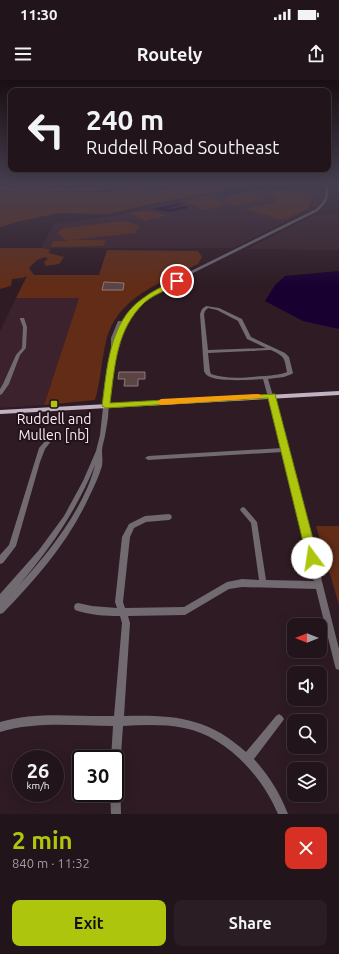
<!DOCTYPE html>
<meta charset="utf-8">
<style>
:root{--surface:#22141b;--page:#2a1d24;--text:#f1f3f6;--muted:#a29ea3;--line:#3f333a;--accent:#adc60d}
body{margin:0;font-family:Ubuntu,sans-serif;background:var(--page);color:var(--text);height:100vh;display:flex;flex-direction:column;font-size:15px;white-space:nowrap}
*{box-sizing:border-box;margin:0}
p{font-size:13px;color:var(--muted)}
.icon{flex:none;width:22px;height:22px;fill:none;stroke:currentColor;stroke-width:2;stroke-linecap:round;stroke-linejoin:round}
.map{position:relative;height:734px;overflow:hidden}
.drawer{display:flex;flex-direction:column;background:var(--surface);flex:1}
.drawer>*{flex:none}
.hud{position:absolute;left:8px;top:8px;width:323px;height:84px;border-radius:8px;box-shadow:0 4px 16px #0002,0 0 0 1px var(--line);background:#22141b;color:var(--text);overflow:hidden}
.needle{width:26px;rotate:270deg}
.fabs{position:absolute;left:287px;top:538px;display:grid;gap:8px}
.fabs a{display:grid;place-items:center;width:40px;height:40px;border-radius:8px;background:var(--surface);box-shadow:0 4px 16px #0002,0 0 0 1px var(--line);font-size:20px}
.speed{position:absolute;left:12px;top:670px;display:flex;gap:8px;font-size:20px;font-weight:700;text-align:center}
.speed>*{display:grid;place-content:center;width:52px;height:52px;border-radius:50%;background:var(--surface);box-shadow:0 4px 16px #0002,0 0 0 1px var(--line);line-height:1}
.speed small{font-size:10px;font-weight:400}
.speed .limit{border:2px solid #111;border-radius:6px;background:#fff;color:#111}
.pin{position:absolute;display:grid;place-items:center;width:34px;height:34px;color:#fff;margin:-17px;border:2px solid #fff;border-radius:50%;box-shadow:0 1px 4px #0007}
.me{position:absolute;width:44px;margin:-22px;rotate:346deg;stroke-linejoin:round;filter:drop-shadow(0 0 3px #0008)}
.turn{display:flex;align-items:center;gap:14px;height:84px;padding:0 12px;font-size:18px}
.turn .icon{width:52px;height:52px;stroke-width:2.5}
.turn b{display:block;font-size:28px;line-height:34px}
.round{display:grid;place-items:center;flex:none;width:42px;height:42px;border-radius:8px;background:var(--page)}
.head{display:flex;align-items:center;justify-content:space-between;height:68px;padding:0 12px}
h1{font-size:24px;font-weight:700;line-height:30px;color:var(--accent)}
.primary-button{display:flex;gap:8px;margin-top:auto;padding:8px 12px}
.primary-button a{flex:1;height:46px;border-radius:8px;background:var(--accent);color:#111;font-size:16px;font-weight:700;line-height:46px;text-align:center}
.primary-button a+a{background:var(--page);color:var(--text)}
.status{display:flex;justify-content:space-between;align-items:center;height:28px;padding:0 20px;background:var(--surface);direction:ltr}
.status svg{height:11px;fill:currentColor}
header{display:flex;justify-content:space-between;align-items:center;height:52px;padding:0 12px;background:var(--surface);font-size:18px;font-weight:700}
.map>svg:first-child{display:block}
.built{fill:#3b222d}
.green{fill:#622c16}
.water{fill:#180031}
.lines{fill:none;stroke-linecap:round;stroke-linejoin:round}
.stream{stroke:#180031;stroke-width:1}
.building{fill:#5c4445;stroke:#917778}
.minor{fill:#716a71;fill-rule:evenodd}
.major{fill:#c2b3c2;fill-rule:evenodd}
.route{fill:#adc60d;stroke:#708108}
.slow{fill:#f59e0b}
.poi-dot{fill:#adc60d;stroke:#24121a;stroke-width:1.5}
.labels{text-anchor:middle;stroke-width:4;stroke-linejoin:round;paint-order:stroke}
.poi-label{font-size:14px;fill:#fceef3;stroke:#24121a}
</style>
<div class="status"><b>11:30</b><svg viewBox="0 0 49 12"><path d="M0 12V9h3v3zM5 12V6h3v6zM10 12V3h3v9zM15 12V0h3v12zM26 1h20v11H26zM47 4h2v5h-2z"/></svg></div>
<header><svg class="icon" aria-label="menu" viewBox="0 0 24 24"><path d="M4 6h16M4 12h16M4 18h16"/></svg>Routely<svg class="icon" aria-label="share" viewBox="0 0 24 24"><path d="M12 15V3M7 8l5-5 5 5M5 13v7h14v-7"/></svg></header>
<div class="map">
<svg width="339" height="734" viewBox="0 0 339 734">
<rect width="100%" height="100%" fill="#2e1b24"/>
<path class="built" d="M 250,110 L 324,111 L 323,119 L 317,126 L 233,168 L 41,168 L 54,144 L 113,136 L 213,113 L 223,117 Z
M 314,135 L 339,135 L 339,170 L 247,169 Z
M 16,218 L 79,218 L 44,325 L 0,328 L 0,251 Z"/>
<path class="green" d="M 0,104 L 269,104 L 268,106 L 230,109 L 141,126 L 109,134 L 59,133 L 20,141 L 0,147 Z
M 284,111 L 314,116 L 307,129 L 283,140 L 245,129 L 277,122 L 271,112 Z
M 249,112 L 266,119 L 236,126 L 220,119 Z
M 209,116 L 227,124 L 204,130 L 183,121 Z
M 147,131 L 168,135 L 145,141 L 129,133 Z
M 123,141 L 138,145 L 139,148 L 135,151 L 136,153 L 71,160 L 105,160 L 104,166 L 51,167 L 53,161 L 67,161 L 58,154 L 59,151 L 64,148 Z
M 0,168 L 43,168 L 50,169 L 49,173 L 64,177 L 59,184 L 46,186 L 44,182 L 48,179 L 45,177 L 37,180 L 29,188 L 34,195 L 99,195 L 107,170 L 198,171 L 202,177 L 198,184 C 162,202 115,218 106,262 C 101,281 101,301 95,320 L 44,325 L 79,218 L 16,218 L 27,196 L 22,198 L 12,199 L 11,206 L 0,209 Z
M 316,446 L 339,446 L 339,525 Z"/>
<path class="water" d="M 178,123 L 183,124 L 166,129 L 185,126 L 189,128 L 171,132 L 151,129 Z
M 339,191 L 339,249 L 303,241 L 265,221 L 275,205 L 285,196 Z"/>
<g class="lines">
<path class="stream" d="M 0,112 L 159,111 L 173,104"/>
</g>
<path class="building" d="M 104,202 L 124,203 L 123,210 L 102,210 Z
M 119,292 L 145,292 L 145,299 L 138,299 L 138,306 L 124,306 L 125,299 L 118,299 Z"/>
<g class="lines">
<path class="minor" d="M 325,104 L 327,104 C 331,116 326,123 318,131 L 193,193 C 174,210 147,214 131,236 C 110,263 111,305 108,338 C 107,344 106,350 105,356 C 104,361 102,366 102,371 C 102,376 103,380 102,386 C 99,396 94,407 89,417 C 69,461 37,498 3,533 L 0,534 L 0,524 L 1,523 L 0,524 L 0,514 L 39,470 L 64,436 L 83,401 L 96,371 L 100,355 L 106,300 L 111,274 L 111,258 L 118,241 L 122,241 L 121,244 C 138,216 156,213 182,198 L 187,195 L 187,193 L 316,129 C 324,122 328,115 325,104 ZM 95,385 C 85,427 48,474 19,505 C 50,469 77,430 95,385 Z
M 206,226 L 219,228 L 242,239 L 251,257 L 285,273 L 289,277 L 293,293 L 292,294 L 284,297 L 268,299 L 289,370 L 339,569 L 339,590 L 336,589 L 335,586 L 316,509 L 242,507 L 229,509 L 185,535 L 128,536 L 130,543 L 124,636 C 174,635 207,637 246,672 L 276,636 L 279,634 L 282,636 L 284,639 L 282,642 L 254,679 C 269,696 280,713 288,734 L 278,734 C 262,696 226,656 184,648 C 164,644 143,645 123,646 L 120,690 L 121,734 L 111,734 L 110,713 L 115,713 L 115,679 L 111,679 L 113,646 C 76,646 37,641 0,652 L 0,642 C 37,631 76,637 114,636 L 122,543 L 120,536 C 105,536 89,535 75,530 L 74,527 L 75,524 L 78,523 L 92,526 L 117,528 L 115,522 L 122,457 L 129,444 L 145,436 L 169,434 L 171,435 L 172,437 L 171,439 L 169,440 L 146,442 L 134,448 L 130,457 L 123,522 L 125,528 L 184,527 L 227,502 L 242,499 L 259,500 L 251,443 L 240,430 L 241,428 L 243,427 L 245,428 L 257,442 L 266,500 L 314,501 L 283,372 L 148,380 L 145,378 L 148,376 L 282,368 L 263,299 C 251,300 217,302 208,296 C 206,295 205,293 204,291 L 200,234 L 202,229 ZM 208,228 L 217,230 L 238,241 L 247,259 L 266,268 L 208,270 L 204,234 L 205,231 ZM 269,270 L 271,270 C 285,277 284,277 287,292 C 280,295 273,295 265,296 C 248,297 228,300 211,294 L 210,291 L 208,273 Z
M 20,238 L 24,238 L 27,247 L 26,268 L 20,275 L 9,304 L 2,314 L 0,315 L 0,309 L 3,304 L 16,275 L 22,268 L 23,247 L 20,239 Z
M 49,358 L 52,360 L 45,369 L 40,382 L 16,466 L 3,483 L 0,484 L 0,475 L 9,465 L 39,368 L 47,359 Z"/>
<path class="major" d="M 339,311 L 339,315 L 0,334 L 0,330 Z"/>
</g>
<linearGradient id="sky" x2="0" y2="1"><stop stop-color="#190f14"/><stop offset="0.5" stop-color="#463f50"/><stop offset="1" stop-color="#463f50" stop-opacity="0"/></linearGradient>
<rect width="339" height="207" fill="url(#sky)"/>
<path class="route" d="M 175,200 L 180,201 C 170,210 155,213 145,222 C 116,249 115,286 110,323 L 275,314 L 318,478 L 316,482 L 312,483 L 308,482 L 307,478 L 268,318 L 106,328 L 102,326 C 107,289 109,242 142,219 C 152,211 164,206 175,200 Z"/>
<path class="slow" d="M 258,314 L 261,315 L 261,318 L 161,325 L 157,322 L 161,319 Z"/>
<rect class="poi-dot" x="50" y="320" width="8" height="8" rx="2"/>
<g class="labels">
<g class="poi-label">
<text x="54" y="344">Ruddell and<tspan x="54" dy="16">Mullen [nb]</tspan></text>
</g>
</g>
</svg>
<div class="fabs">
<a><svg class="needle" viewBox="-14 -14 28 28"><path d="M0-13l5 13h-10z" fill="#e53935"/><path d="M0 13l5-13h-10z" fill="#a29ea3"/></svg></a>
<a><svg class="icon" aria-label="sound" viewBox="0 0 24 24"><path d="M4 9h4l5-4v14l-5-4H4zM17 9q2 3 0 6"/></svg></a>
<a><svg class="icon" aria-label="search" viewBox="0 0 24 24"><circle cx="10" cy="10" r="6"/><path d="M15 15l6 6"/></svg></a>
<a><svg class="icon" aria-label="layers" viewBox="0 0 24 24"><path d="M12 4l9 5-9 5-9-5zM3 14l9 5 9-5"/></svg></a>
</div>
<div class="speed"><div>26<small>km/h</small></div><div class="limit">30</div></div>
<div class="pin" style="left:177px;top:201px;background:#d93025"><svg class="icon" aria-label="arrive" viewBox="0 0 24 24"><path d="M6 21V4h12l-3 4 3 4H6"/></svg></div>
<svg class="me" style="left:312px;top:478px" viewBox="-20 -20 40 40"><circle r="19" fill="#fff"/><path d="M0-13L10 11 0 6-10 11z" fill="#adc60d"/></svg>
<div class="hud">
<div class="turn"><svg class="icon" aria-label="left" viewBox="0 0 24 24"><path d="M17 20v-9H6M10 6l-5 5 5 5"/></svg><div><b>240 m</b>Ruddell Road Southeast</div></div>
</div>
</div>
<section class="drawer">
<div class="head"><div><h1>2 min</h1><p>840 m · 11:32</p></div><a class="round" style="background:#d93025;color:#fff"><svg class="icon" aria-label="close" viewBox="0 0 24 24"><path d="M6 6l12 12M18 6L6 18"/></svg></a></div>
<div class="primary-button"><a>Exit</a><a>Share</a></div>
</section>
